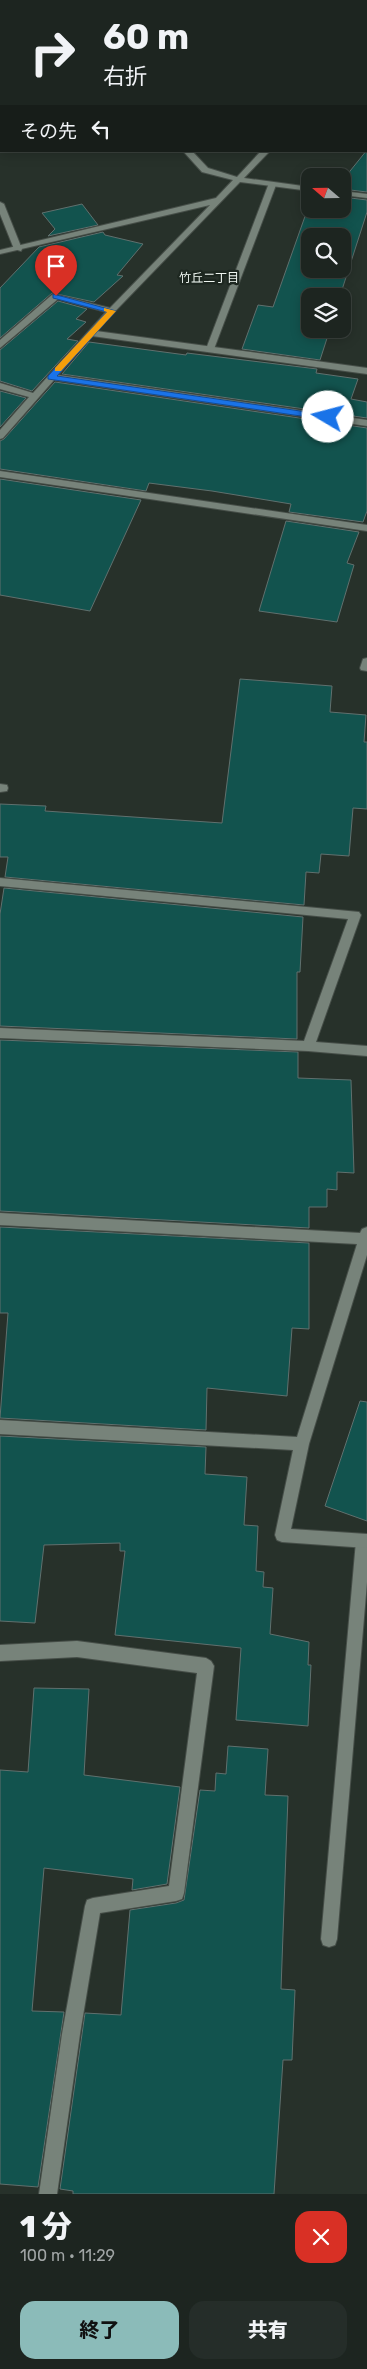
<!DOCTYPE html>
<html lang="ja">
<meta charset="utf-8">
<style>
:root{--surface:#1d2520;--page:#252d29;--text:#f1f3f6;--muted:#a0a5a5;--line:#3b423e;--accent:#8bbbb9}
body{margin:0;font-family:Rubik,"Noto Sans JP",sans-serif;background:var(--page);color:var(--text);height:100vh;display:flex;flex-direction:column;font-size:19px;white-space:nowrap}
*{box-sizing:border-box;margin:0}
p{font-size:16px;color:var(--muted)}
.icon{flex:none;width:28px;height:28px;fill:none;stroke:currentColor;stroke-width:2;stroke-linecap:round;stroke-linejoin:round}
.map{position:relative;height:2194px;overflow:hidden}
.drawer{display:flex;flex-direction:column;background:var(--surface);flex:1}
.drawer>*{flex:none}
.guide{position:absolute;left:0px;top:0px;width:368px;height:152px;box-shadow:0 2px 12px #0003,0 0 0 1px var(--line);background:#1d2520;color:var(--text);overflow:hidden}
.needle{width:32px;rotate:290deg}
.buttons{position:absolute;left:301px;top:168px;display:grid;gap:10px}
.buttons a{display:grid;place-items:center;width:50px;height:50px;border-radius:10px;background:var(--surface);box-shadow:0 2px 12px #0003,0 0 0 1px var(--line);font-size:25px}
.pin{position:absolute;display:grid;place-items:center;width:42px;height:42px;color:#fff;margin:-51px -21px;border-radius:50% 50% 50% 0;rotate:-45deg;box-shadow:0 0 5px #0007}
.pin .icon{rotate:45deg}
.me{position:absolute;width:55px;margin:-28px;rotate:278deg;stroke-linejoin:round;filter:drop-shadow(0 0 4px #0008)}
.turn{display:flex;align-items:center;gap:18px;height:105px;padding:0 20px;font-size:22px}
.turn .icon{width:65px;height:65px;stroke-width:2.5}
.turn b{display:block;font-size:35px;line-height:42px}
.then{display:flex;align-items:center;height:48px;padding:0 20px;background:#0003;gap:10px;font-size:19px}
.round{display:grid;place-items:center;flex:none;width:52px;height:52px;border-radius:15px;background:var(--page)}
.summary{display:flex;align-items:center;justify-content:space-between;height:85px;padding:0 20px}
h1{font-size:30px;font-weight:800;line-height:38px}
.cta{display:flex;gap:10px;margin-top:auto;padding:10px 20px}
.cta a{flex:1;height:58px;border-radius:15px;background:var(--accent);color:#111;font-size:20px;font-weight:800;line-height:58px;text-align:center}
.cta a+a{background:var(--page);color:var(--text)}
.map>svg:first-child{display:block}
.building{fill:#12534e;stroke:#60706e;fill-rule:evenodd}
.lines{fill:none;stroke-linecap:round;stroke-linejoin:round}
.service-casing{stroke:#464e48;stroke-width:2}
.minor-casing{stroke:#464e48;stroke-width:2}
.service{fill:#77837a;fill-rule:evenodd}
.minor{fill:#77837a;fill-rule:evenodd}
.route{fill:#1a73e8;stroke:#114b97}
.slow{fill:#f59e0b}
.labels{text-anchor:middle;stroke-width:4.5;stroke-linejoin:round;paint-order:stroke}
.far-neighbourhood-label{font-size:12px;fill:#eff6f1;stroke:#1d2720}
</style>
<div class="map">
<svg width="367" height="2194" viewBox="0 0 367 2194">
<rect width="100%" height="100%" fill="#27312a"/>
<path class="building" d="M 367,150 L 367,192 L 342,189 L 342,181 Z
M 342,197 L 367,200 L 367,212 L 340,296 L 310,296 L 310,329 L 330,329 L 320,360 L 242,349 L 258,305 L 273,307 L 309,205 L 310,209 L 342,209 ZM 310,236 L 342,236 L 342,269 L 310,269 Z
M 82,204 L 98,225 L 48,236 L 55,229 L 42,213 Z
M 103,232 L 105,235 L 143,244 L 117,275 L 123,276 L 94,302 L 52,293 L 0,338 L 0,288 L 39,247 Z
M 58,301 L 87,309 L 76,319 L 86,322 L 67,339 L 78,341 L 32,391 L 0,381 L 0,350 Z
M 89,342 L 186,355 L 187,353 L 317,369 L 316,373 L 358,379 L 351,399 L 367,402 L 367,418 L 62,374 Z
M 55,382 L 367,428 L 367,511 L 363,522 L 289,512 L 291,504 L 212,491 L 149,483 L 146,491 L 0,469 L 0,441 L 4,439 Z
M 0,391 L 26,398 L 0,427 Z
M 0,479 L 141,500 L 90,611 L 0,595 Z
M 286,521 L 359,532 L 347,563 L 354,565 L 337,622 L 259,611 Z
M 240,679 L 332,686 L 330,712 L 366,715 L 364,742 L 367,742 L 367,809 L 353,808 L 349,856 L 321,854 L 319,873 L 306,872 L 304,905 L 5,877 L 8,857 L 0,857 L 0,804 L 46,806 L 45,811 L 222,823 Z
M 4,888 L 303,917 L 300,972 L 297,972 L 297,1039 L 0,1026 L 0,914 Z
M 0,1040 L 298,1052 L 298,1078 L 351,1080 L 354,1173 L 337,1172 L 337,1190 L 327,1189 L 327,1207 L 309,1207 L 309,1228 L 0,1211 Z
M 0,1227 L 309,1243 L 309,1329 L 292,1328 L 287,1396 L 207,1388 L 206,1430 L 0,1418 L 8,1313 L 0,1313 Z
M 360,1401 L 367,1402 L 367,1521 L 325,1506 Z
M 0,1436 L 206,1447 L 205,1474 L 247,1477 L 244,1525 L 258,1526 L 256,1571 L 264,1572 L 263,1587 L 273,1588 L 270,1634 L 309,1642 L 308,1665 L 311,1665 L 308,1726 L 236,1720 L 241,1648 L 115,1635 L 125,1551 L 120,1551 L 120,1543 L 44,1545 L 35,1623 L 0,1621 Z
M 34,1688 L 89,1689 L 84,1775 L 180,1787 L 167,1884 L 132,1890 L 133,1879 L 44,1868 L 32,2011 L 64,2012 L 38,2187 L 0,2184 L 0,1770 L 28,1772 Z
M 228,1746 L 268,1749 L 265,1795 L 288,1796 L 281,1989 L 295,1990 L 292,2060 L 283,2060 L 274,2194 L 73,2194 L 73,2191 L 60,2189 L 85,2013 L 121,2015 L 130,1910 L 176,1903 L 184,1900 L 200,1790 L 215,1791 L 216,1773 L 226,1774 Z"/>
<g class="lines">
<defs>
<path id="service" d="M 0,117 L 1,117 L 1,121 L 0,121 Z
M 269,183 L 276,185 L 214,349 L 207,351 L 206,349 Z
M 0,202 L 4,204 L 22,249 L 21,251 L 14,249 L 0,214 Z
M 363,1534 L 367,1535 L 367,1582 L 337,1939 L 335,1945 L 329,1947 L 323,1945 L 321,1939 L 356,1541 L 358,1536 Z
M 77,1641 L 206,1658 L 211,1661 L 214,1666 L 184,1893 L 182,1899 L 176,1901 L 100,1913 L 80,2034 L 57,2194 L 39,2194 L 62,2034 L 85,1906 L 87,1900 L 93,1898 L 169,1886 L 197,1673 L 77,1657 L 0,1661 L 0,1645 Z"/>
<path id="minor" d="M 42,0 L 49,0 L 49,1 L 42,1 Z
M 366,57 L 367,57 L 367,61 L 366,61 Z
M 183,151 L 192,151 L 208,168 L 237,177 L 261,151 L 270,151 L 244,178 L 310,187 L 310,191 L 240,182 L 96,331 L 367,368 L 367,374 L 92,336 L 58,375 L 367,420 L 367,426 L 54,380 L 3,438 L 0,439 L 0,430 L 29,397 L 0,389 L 0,383 L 33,393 L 106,312 L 58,299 L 0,348 L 0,340 L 53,294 L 110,308 L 210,205 L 0,254 L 0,250 L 216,198 L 233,180 L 202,172 Z
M 342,191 L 367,194 L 367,198 L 342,195 Z
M 0,471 L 367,525 L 367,531 L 0,477 Z
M 367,658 L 367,671 L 361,670 L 360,668 L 363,659 Z
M 0,784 L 7,785 L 8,788 L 7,791 L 0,792 Z
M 0,878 L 359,912 L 361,915 L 316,1042 L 367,1046 L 367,1056 L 308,1051 L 0,1038 L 0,1028 L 304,1041 L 348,919 L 0,886 Z
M 0,1213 L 360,1233 L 362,1229 L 367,1227 L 367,1255 L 309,1444 L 291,1529 L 367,1534 L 367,1548 L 282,1542 L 277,1540 L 275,1535 L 293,1450 L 0,1434 L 0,1420 L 297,1437 L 357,1244 L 0,1225 Z"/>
</defs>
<use href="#service" class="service-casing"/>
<use href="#minor" class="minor-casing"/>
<use href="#service" class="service"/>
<use href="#minor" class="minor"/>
</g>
<path class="route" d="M 53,294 L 116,311 L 57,376 L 328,415 L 332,417 L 328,420 L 48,379 L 48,376 L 107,312 L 53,298 Z"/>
<path class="slow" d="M 104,308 L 116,311 L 61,371 L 55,371 L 55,368 L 107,312 L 104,311 Z"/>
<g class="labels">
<g class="far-neighbourhood-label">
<text x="209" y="282">竹丘二丁目</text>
</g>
</g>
</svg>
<div class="buttons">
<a><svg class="needle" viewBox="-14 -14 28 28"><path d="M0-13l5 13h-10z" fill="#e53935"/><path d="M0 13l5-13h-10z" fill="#a0a5a5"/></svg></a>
<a><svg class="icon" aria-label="search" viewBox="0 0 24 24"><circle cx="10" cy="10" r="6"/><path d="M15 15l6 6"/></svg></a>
<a><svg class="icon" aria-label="layers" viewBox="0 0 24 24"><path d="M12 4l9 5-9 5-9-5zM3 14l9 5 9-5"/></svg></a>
</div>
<div class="pin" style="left:56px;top:296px;background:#d93025"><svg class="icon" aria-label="arrive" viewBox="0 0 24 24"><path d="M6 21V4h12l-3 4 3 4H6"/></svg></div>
<svg class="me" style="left:328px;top:417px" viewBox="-20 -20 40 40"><circle r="19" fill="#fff"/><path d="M0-13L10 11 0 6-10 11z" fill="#1a73e8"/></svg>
<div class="guide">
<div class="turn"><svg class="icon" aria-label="right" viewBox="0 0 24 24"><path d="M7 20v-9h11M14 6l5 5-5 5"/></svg><div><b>60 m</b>右折</div></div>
<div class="then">その先<svg class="icon" aria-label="left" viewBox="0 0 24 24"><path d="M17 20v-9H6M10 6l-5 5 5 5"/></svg></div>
</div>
</div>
<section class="drawer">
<div class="summary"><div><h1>1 分</h1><p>100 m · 11:29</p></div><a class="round" style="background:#d93025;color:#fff"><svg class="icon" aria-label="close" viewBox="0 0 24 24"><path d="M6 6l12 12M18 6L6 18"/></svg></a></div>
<div class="cta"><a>終了</a><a>共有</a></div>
</section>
